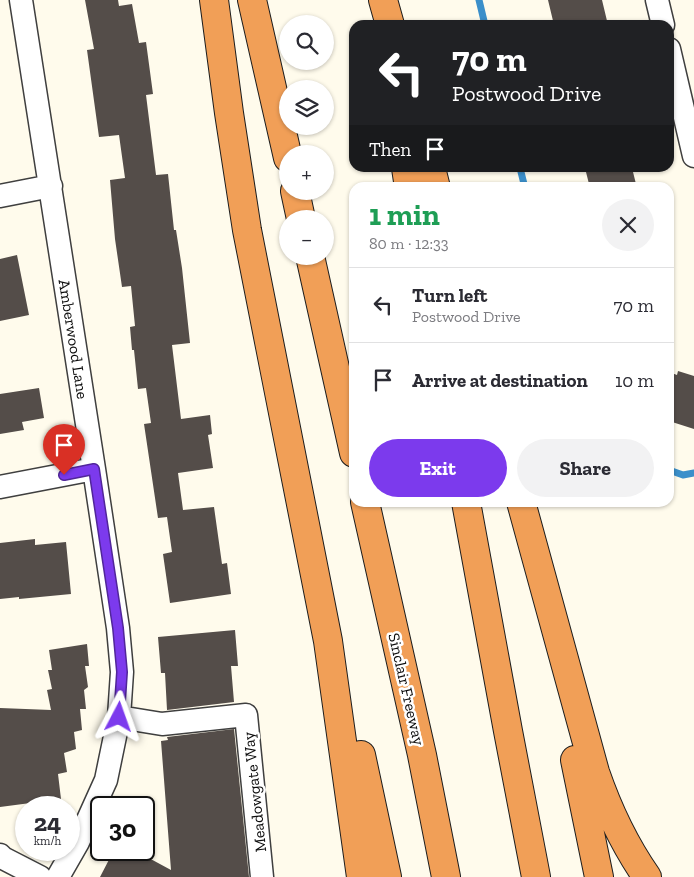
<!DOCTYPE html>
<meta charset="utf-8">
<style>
:root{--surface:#fff;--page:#f2f2f3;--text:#2b2b33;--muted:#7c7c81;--line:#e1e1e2;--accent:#7c3aed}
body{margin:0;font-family:"Zilla Slab",serif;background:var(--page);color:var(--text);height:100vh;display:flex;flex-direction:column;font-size:19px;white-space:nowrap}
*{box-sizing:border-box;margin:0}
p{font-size:16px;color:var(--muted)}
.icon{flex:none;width:28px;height:28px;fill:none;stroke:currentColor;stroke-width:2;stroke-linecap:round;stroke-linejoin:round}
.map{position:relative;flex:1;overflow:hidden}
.side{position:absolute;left:349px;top:182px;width:325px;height:325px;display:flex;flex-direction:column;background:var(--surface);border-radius:15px;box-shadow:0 1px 4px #0004}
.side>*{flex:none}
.top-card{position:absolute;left:349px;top:20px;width:325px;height:152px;border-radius:15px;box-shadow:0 1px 4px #0004;background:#202124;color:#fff;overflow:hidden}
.tools{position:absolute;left:279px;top:15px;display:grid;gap:10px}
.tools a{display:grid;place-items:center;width:55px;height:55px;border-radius:50%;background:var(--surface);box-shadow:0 1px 4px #0004;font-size:25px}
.speed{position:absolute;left:15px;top:796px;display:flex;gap:10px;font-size:25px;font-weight:700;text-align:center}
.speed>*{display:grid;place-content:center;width:65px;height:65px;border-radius:50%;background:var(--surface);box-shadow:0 1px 4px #0004;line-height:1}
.speed small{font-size:12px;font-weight:400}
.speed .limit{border:2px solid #111;border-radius:8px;background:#fff;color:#111}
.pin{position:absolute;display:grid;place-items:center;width:42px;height:42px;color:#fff;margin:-51px -21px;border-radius:50% 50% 50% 0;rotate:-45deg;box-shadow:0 0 5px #0007}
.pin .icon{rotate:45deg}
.me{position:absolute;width:55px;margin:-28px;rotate:4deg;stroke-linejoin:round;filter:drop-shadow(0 0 4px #0008)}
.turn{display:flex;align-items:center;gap:18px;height:105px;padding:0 20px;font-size:22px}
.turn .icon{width:65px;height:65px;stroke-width:2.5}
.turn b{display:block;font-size:35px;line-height:42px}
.then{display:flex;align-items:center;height:48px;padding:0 20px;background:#0003;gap:10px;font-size:19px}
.round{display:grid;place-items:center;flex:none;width:52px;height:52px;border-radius:26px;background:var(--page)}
.head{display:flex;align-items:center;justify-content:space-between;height:85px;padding:0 20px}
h1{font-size:30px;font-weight:700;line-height:38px;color:#1e9e55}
.primary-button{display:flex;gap:10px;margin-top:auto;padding:10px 20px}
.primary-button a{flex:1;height:58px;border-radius:30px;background:var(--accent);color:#fff;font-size:20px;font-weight:700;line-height:58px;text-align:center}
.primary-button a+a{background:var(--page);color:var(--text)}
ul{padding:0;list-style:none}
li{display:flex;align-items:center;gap:15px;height:75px;padding:0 20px;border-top:1px solid var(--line)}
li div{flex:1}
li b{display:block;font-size:19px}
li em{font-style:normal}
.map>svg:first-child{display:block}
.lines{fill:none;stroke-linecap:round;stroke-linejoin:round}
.stream{stroke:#3b8fca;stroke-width:7}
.building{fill:#544d49}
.minor-casing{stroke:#3f3f3f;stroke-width:25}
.highway-casing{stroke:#1d1d1d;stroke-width:30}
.minor{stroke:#fff;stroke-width:22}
.highway{stroke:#f19f57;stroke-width:28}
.route-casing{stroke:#51269a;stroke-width:12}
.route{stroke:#7c3aed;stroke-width:9}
.labels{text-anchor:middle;stroke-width:5;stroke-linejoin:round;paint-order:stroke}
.street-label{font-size:16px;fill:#0c0c0c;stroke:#fff}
</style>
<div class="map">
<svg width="694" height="877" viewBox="0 0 694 877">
<rect width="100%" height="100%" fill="#fffbec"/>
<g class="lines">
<path class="stream" d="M 479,0 L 485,25
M 520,168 L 525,188
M 669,470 L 683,475 L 694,473"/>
</g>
<path class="building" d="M 85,0 L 118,0 L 119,6 L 132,4 L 139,43 L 146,42 L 153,94 L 146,95 L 156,175 L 168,174 L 174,230 L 176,230 L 182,268 L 190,343 L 172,345 L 181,419 L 210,415 L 212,434 L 208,435 L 213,468 L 178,473 L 183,510 L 214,507 L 222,564 L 227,563 L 231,594 L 170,603 L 163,554 L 172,552 L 167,517 L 158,518 L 144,424 L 151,423 L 146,388 L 138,389 L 134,350 L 132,350 L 130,327 L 135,326 L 131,286 L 122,287 L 115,239 L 110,180 L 125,178 L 119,135 L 99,137 L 87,50 L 94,49 Z
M 548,0 L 602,0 L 608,25 L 554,25 Z
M 585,168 L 632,168 L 637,188 L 590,188 Z
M 17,255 L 29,315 L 0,321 L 0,259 Z
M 678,371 L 694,376 L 694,429 L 669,421 L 669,372 L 677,375 Z
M 39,388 L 44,418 L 22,422 L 24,430 L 0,434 L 0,394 Z
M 35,539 L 35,545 L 66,542 L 71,594 L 19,599 L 19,597 L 0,599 L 0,543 Z
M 235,630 L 238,666 L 231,666 L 234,702 L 167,710 L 165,673 L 161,673 L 158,637 Z
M 87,644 L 89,666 L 85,666 L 88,687 L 84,690 L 86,709 L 80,709 L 82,730 L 74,732 L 76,749 L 64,753 L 67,772 L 58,774 L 61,799 L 0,807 L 0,708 L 51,710 L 47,690 L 52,689 L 48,670 L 52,670 L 49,650 Z
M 234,729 L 249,877 L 100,877 L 114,850 L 134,850 L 171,870 L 161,741 L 168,740 L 167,737 Z"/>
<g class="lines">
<defs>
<path id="minor" d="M 21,0 L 94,469 L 118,628 L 122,672 L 119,717 L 106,780 L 78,842 L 58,877
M 657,0 L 663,25
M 669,49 L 694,156
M 0,196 L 51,186
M 0,487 L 94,469
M 119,717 L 162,724 L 246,715 L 262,877
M 0,855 L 3,858 L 40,877"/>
<path id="highway" d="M 214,0 L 229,113 L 247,230 L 328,641 L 361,877
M 252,0 L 288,158
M 383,0 L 390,25
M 406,168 L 409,188
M 431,168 L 436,188
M 295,191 L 301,219
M 310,256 L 354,453
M 365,502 L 422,755 L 446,877
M 466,502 L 508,731 L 536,877
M 521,502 L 595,772 C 608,810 624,844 647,877
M 361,755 L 387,877
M 575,760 L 599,877"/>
</defs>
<use href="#minor" class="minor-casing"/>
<use href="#highway" class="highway-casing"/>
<use href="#minor" class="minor"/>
<use href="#highway" class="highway"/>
</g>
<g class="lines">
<defs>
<path id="route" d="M 64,475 L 94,469 L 118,628 L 122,672 L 119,717"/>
</defs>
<use href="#route" class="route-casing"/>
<use href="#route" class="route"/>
</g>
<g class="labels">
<g class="street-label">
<text transform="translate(74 339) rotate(81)" y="6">Amberwood Lane</text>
<text transform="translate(407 689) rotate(77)" y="6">Sinclair Freeway</text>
<text transform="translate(254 792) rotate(-96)" y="6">Meadowgate Way</text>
</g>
</g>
</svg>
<div class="tools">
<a><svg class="icon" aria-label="search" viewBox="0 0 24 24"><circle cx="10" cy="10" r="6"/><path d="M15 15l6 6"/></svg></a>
<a><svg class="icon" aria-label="layers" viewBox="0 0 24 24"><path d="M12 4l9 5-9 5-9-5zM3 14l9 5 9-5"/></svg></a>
<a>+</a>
<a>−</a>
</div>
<div class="speed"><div>24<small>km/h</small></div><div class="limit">30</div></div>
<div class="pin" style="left:64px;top:475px;background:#d93025"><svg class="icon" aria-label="arrive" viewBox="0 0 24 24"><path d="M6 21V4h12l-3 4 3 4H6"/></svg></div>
<svg class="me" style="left:119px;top:717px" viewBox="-20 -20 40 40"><path d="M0-17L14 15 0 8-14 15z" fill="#7c3aed" stroke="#fff" stroke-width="4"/></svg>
<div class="top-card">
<div class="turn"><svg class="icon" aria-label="left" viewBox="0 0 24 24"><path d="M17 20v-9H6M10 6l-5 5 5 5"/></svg><div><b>70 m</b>Postwood Drive</div></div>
<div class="then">Then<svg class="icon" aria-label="arrive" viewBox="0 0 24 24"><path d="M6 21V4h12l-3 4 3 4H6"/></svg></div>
</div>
<section class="side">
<div class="head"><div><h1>1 min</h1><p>80 m · 12:33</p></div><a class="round"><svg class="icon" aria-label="close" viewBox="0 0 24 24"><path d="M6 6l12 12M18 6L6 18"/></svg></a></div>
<ul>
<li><svg class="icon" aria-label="left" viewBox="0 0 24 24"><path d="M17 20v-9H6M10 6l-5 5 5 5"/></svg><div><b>Turn left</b><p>Postwood Drive</p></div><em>70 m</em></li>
<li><svg class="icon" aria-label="arrive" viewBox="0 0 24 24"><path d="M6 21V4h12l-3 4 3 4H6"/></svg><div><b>Arrive at destination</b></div><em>10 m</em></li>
</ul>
<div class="primary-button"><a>Exit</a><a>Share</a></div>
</section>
</div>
